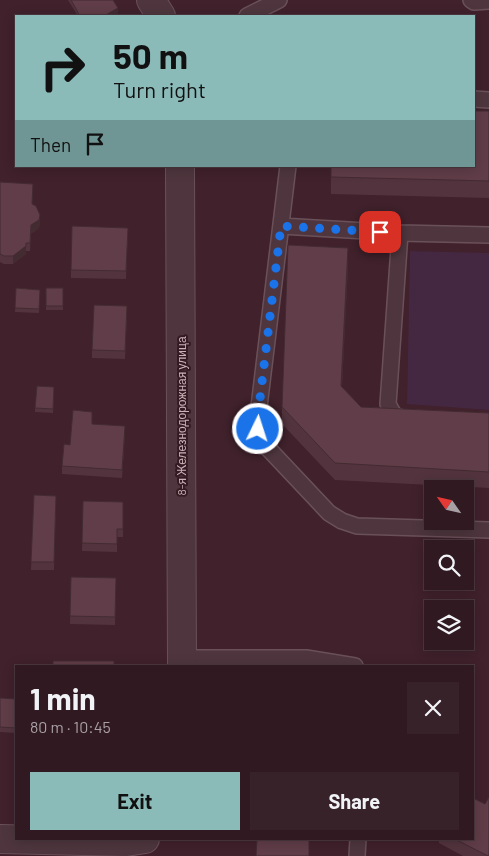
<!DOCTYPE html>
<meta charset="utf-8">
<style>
:root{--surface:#301921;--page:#38222a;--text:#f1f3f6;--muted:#a8a0a5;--line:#4b383f;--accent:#8bbbb9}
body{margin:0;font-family:Barlow,sans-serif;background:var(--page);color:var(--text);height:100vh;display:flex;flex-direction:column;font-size:19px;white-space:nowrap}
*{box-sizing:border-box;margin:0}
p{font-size:16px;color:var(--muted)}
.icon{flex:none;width:28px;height:28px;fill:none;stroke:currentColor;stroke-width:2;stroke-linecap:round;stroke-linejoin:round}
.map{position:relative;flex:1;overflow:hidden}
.sheet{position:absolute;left:15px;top:665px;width:459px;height:175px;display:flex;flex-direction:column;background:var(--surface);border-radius:0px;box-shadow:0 2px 12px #0003,0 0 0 1px var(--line)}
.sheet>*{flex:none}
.banner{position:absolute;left:15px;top:15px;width:460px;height:152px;border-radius:0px;box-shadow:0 2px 12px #0003,0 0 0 1px var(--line);background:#8bbbb9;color:#111;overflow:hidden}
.needle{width:32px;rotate:304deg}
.buttons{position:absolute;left:424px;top:480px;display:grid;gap:10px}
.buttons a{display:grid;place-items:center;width:50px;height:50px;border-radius:0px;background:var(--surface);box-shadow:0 2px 12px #0003,0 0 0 1px var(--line);font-size:25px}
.pin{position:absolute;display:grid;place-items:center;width:42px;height:42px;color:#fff;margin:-21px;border-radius:10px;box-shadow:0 2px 8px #0006}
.me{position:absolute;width:55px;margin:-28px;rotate:4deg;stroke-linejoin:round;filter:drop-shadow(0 0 4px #0008)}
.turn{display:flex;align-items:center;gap:18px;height:105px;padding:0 15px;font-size:22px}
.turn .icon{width:65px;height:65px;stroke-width:2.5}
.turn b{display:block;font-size:35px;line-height:42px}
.then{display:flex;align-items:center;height:48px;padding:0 15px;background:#0003;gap:10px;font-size:19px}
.round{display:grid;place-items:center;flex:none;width:52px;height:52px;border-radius:0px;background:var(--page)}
.summary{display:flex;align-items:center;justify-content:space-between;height:85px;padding:0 15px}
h1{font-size:30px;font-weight:700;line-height:38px}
.primary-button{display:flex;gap:10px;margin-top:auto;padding:10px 15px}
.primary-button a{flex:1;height:58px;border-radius:0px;background:var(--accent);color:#111;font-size:20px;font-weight:700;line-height:58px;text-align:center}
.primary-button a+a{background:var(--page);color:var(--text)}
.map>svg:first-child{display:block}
.green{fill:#442741}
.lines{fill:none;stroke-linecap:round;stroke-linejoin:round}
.service-casing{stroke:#6a5159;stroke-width:18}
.minor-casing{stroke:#6a5159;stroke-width:30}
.service{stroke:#4f363e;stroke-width:15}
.minor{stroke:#4f363e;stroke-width:28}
.wall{fill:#53343e}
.shaded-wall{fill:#432b32}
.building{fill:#603d48;stroke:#432b32}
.route{stroke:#1a73e8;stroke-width:9;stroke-dasharray:0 16.2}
.labels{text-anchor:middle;stroke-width:4;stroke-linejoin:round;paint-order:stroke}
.street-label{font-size:12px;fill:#cbb2b9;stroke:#341b23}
</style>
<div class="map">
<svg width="489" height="856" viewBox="0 0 489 856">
<rect width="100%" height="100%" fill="#40212c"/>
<path class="green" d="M 410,251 L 489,253 L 489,410 L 407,404 Z"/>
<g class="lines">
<defs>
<path id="service" d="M 471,0 L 474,2 L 489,1
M 247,16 L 279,0
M 474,99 L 489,100
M 288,166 L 259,407 L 258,429 L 264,444 L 329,513 L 342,521 L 357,526 L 489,530
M 281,226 L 400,233 L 489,235
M 400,233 L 388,404 L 394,415 L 405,419
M 183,658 L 306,658 L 355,666
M 357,856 L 358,839"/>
<path id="minor" d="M 151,0 L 161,16
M 180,166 L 182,666
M 0,839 L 126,842 L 145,839"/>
</defs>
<use href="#service" class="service-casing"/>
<use href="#minor" class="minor-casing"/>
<use href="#service" class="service"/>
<use href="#minor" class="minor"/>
</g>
<path class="wall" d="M 68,0 L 113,0 L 118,13 L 112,16 L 78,16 Z
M 489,111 L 489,198 L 331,194 L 331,166 Z
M 0,182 L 33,204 L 40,223 L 39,228 L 31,234 L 30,251 L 26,251 L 26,254 L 13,264 L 4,264 L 0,262 Z
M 128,228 L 126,279 L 71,278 L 71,270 Z
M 348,265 L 342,387 L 361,407 L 489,413 L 489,488 L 335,480 L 282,424 L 282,407 Z
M 16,288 L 40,290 L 39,313 L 15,312 Z
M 46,288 L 63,288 L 63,310 L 46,310 Z
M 127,314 L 125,359 L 92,358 L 92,350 Z
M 54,392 L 53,413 L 35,412 L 35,408 Z
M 92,424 L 125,435 L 122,478 L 62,474 L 62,466 L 70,445 Z
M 34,495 L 56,496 L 54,570 L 31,570 Z
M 83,501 L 123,502 L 123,537 L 117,537 L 117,552 L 82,551 Z
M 71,577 L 116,578 L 115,625 L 70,624 Z
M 0,698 L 16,699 L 16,733 L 0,732 Z
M 439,839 L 472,839 L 489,856 L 463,856 L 439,843 Z"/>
<path class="shaded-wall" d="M 118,8 L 118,13 L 112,16 L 104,16 Z
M 40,215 L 40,223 L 39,228 L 31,234 L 30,251 L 31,225 Z
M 26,246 L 26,254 L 13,264 L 13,256 Z
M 348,248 L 348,265 L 341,403 L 341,386 Z
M 125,426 L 125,435 L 122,478 L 122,470 Z"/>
<path class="building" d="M 71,0 L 113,0 L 118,8 L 104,16 L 80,16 Z
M 474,111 L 489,111 L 489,181 L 331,177 L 331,166 L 474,166 Z
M 0,182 L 33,184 L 32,204 L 36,206 L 40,215 L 39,220 L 31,225 L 30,243 L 26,243 L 26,246 L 13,256 L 4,256 L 0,254 Z
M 72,226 L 128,228 L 126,271 L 71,270 Z
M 288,245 L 348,248 L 341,386 L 361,407 L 489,413 L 489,472 L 335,463 L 282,407 Z
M 16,288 L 40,290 L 39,309 L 15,308 Z
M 46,288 L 63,288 L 63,306 L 46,306 Z
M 94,305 L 127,306 L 125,351 L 92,350 Z
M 37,386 L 54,387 L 53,409 L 35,408 Z
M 73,410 L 92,412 L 92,424 L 125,426 L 122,470 L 62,466 L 64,444 L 70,445 Z
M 34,495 L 56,496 L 54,562 L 31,562 Z
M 83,501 L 123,502 L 123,529 L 117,529 L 117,544 L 82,543 Z
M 71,577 L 116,578 L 115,617 L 70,616 Z
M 53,661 L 114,661 L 114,666 L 53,666 Z
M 0,698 L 16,699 L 16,728 L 0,727 Z
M 489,797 L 489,856 L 488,856 L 455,839 L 472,839 L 472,803 L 475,799 L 485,804 Z
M 257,839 L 309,839 L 309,856 L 256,856 Z"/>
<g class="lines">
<path class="route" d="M 258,429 L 259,407 L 281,226 L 380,232"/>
</g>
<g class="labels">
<g class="street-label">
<text transform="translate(182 416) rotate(-90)" y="4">8-я Железнодорожная улица</text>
</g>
</g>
</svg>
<div class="buttons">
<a><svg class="needle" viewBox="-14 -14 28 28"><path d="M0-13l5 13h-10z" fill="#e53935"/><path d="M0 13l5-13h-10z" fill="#a8a0a5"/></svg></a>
<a><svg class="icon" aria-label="search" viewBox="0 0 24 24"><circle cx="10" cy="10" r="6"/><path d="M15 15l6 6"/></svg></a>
<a><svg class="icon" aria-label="layers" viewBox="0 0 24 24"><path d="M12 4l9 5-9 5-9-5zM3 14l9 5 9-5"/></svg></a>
</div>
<div class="pin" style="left:380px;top:232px;background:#d93025"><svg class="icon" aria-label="arrive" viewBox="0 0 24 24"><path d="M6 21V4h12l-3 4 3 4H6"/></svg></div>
<svg class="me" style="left:258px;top:429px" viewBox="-20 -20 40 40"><circle r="17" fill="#1a73e8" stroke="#fff" stroke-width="3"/><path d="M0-11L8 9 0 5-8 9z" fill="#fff"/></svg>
<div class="banner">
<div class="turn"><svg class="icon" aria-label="right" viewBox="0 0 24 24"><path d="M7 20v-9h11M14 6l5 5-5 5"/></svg><div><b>50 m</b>Turn right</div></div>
<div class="then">Then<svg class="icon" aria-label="arrive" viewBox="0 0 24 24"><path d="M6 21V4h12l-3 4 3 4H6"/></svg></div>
</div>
<section class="sheet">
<div class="summary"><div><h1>1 min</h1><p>80 m · 10:45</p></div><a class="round"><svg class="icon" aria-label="close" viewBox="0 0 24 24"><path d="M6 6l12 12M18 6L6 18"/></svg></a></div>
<div class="primary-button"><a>Exit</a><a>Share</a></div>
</section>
</div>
